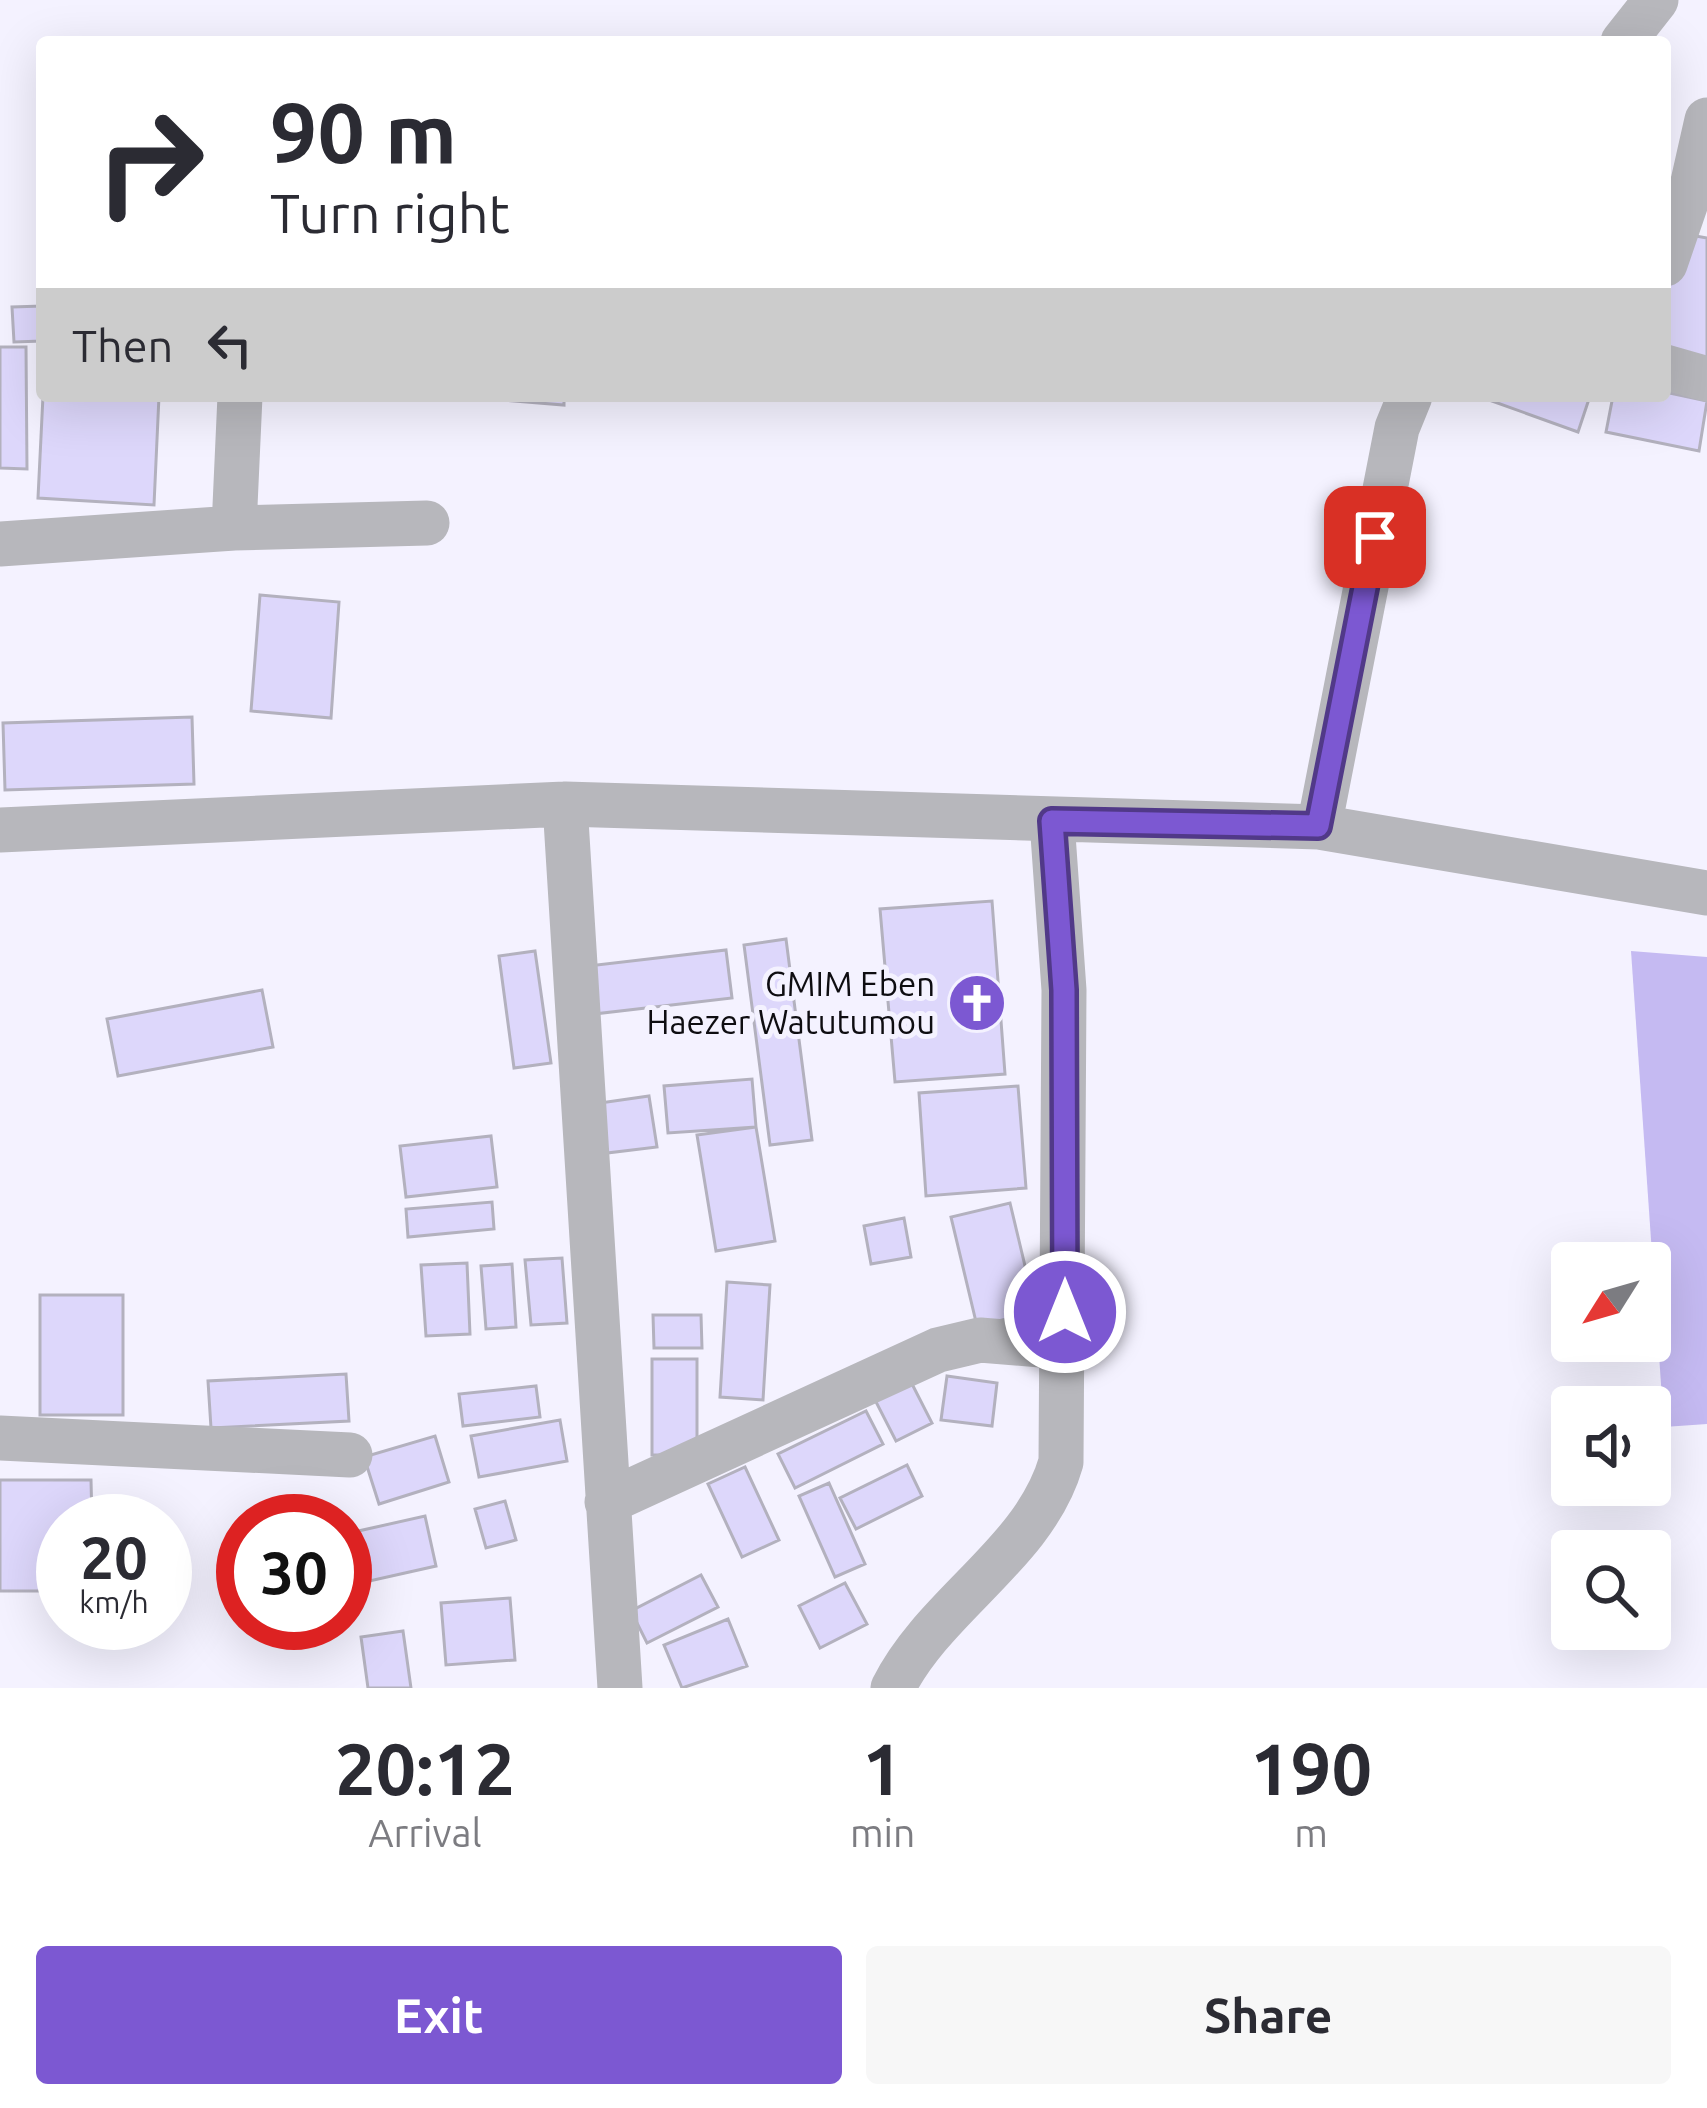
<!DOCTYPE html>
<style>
:root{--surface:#fff;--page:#f7f7f7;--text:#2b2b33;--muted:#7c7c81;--accent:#7c58d2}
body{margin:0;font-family:Ubuntu,sans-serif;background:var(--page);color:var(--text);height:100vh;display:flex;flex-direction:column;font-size:45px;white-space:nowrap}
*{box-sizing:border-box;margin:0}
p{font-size:39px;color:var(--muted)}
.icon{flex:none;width:66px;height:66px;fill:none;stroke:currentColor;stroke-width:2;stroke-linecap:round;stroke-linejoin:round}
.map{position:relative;height:1688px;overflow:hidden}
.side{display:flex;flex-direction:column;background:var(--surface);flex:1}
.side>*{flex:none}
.guide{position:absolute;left:36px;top:36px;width:1635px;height:366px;border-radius:12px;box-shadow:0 12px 48px #0002;background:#fff;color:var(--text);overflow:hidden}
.needle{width:78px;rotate:233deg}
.buttons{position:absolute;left:1551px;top:1242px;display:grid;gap:24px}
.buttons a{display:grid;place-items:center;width:120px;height:120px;border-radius:12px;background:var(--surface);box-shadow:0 12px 48px #0002;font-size:60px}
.speed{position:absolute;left:36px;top:1494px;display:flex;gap:24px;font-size:60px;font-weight:700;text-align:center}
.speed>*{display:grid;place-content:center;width:156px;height:156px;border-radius:50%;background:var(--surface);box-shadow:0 12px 48px #0002;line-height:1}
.speed small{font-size:30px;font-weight:400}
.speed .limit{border:18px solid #d22;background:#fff;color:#111}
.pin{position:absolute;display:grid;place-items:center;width:102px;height:102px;color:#fff;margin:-51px;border-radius:24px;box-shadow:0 6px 18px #0006}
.me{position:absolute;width:132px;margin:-66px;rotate:0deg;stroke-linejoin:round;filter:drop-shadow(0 0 9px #0008)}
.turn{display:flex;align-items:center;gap:42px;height:252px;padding:0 36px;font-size:54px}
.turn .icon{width:156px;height:156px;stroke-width:2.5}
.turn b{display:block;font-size:84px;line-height:102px}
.then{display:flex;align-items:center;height:114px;padding:0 36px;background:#0003;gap:24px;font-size:45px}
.eta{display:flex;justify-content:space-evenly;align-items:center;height:204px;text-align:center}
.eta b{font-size:72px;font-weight:700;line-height:84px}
.button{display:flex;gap:24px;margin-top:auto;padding:24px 36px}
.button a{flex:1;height:138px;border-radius:12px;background:var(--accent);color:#fff;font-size:48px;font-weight:700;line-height:138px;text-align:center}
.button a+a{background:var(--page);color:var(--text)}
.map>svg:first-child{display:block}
.green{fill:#c5baf2}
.building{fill:#ddd7fb;stroke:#b3b1be;stroke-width:3}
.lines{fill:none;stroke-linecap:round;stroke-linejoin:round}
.minor{stroke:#b7b7bc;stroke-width:45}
.route-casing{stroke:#513988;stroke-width:30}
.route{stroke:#7c58d2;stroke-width:21}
.labels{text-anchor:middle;stroke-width:10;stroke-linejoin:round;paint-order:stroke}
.poi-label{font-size:33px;fill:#0e0d11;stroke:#f4f2ff;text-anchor:end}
</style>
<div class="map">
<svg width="1707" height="1688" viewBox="0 0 1707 1688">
<rect width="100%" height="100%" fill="#f4f2ff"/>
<path class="green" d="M 1631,951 L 1707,957 L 1707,1424 L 1664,1427 Z"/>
<path class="building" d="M 1679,233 L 1707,238 L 1707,368 L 1665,359 L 1665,307 Z
M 42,306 L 42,341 L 14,342 L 12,307 Z
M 0,347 L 26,347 L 27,469 L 0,468 Z
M 1665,392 L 1707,401 L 1699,451 L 1606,432 L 1613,396 Z
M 43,396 L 159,396 L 154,505 L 38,498 Z
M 454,396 L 564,396 L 564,405 Z
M 1478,396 L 1590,396 L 1578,432 Z
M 260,595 L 339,602 L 331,718 L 251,711 Z
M 192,717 L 194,784 L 5,790 L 3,723 Z
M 992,901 L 1005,1074 L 895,1082 L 880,909 Z
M 786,939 L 812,1140 L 770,1145 L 744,945 Z
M 726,950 L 732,998 L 594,1014 L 588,966 Z
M 535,951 L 551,1063 L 514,1068 L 499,956 Z
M 262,990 L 273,1047 L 118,1076 L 107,1019 Z
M 752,1079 L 756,1127 L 668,1133 L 664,1086 Z
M 1018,1086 L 1026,1188 L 926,1196 L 919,1093 Z
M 649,1096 L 657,1147 L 607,1153 L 600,1103 Z
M 756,1127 L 775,1241 L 716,1251 L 697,1135 Z
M 491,1136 L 497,1187 L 406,1197 L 400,1146 Z
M 492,1202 L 494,1229 L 408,1237 L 406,1209 Z
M 1010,1203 L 1036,1312 L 977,1326 L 951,1217 Z
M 904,1218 L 911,1257 L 871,1264 L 864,1226 Z
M 562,1258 L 567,1323 L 531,1325 L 525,1260 Z
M 467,1263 L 470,1334 L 426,1336 L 421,1265 Z
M 512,1264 L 516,1327 L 486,1329 L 481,1266 Z
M 727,1282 L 770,1285 L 763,1400 L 720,1397 Z
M 40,1295 L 123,1295 L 123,1415 L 40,1415 Z
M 653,1315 L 701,1315 L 702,1348 L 654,1348 Z
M 652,1359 L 697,1359 L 697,1455 L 652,1455 Z
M 346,1374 L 349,1421 L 211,1428 L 208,1381 Z
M 947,1376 L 997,1383 L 992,1426 L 941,1420 Z
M 910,1380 L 932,1423 L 896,1441 L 874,1398 Z
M 536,1386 L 540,1417 L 463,1426 L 459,1394 Z
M 866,1411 L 883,1444 L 795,1488 L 778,1454 Z
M 560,1420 L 567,1461 L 479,1477 L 471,1436 Z
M 435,1436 L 449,1482 L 379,1504 L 364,1457 Z
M 907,1465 L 922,1496 L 856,1529 L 840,1498 Z
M 745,1467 L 779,1540 L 742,1557 L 708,1484 Z
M 0,1480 L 91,1480 L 92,1521 L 63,1521 L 63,1591 L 0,1591 Z
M 829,1483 L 865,1564 L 835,1577 L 799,1496 Z
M 505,1501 L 516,1540 L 486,1548 L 475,1509 Z
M 425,1516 L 436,1566 L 365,1582 L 354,1532 Z
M 701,1575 L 718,1607 L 647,1643 L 631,1611 Z
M 845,1583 L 867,1624 L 820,1648 L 799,1606 Z
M 510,1598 L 515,1660 L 446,1665 L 441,1603 Z
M 728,1619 L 747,1666 L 682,1688 L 664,1645 Z
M 403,1631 L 411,1688 L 368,1688 L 361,1637 Z"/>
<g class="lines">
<path class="minor" d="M 1623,42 L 1656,0
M 1665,264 L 1693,182 L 1707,120
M 1665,367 L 1707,379
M 234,528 L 240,396
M 0,544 L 234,528 L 427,523
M 565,804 L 620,1688
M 1319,827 L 1397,428 L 1410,396
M 0,830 L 565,804 L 1319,827 L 1707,893
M 0,1438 L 350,1455
M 607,1502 L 938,1350 L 980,1340 L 1064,1347
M 893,1688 C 935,1604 1035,1553 1061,1462 L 1064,990 L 1052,821"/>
</g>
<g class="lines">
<defs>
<path id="route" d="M 1065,1312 L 1064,990 L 1052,821 L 1318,826 L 1375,537"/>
</defs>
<use href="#route" class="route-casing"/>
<use href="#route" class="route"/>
</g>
<defs>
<symbol id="church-disc" viewBox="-11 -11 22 22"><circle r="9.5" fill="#7c58d2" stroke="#f4f2ff"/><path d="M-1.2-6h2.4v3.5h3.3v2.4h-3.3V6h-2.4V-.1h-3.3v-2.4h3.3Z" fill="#fff"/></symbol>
</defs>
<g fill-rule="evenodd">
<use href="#church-disc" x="944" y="970" width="66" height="66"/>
</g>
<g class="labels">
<g class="poi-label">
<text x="935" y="996">GMIM Eben<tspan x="935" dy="38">Haezer Watutumou</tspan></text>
</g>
</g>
</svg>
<div class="buttons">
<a><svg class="needle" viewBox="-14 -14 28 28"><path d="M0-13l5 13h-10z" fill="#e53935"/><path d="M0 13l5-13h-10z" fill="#7c7c81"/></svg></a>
<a><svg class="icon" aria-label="sound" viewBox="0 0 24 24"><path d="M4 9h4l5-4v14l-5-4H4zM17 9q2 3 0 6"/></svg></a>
<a><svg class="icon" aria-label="search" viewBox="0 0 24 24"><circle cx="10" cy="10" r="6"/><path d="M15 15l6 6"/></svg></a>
</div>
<div class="speed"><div>20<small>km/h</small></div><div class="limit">30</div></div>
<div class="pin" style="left:1375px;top:537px;background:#d93025"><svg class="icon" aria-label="arrive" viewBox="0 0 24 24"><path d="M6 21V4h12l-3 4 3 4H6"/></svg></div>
<svg class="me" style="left:1065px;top:1312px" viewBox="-20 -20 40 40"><circle r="17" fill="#7c58d2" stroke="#fff" stroke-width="3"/><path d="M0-11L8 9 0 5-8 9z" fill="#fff"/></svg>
<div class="guide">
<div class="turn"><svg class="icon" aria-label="right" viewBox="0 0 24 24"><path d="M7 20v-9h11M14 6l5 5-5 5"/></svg><div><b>90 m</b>Turn right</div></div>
<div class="then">Then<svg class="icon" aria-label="left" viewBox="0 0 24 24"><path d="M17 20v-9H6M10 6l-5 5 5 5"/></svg></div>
</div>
</div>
<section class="side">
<div class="eta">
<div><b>20:12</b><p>Arrival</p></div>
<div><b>1</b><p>min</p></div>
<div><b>190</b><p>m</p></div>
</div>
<div class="button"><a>Exit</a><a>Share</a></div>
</section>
